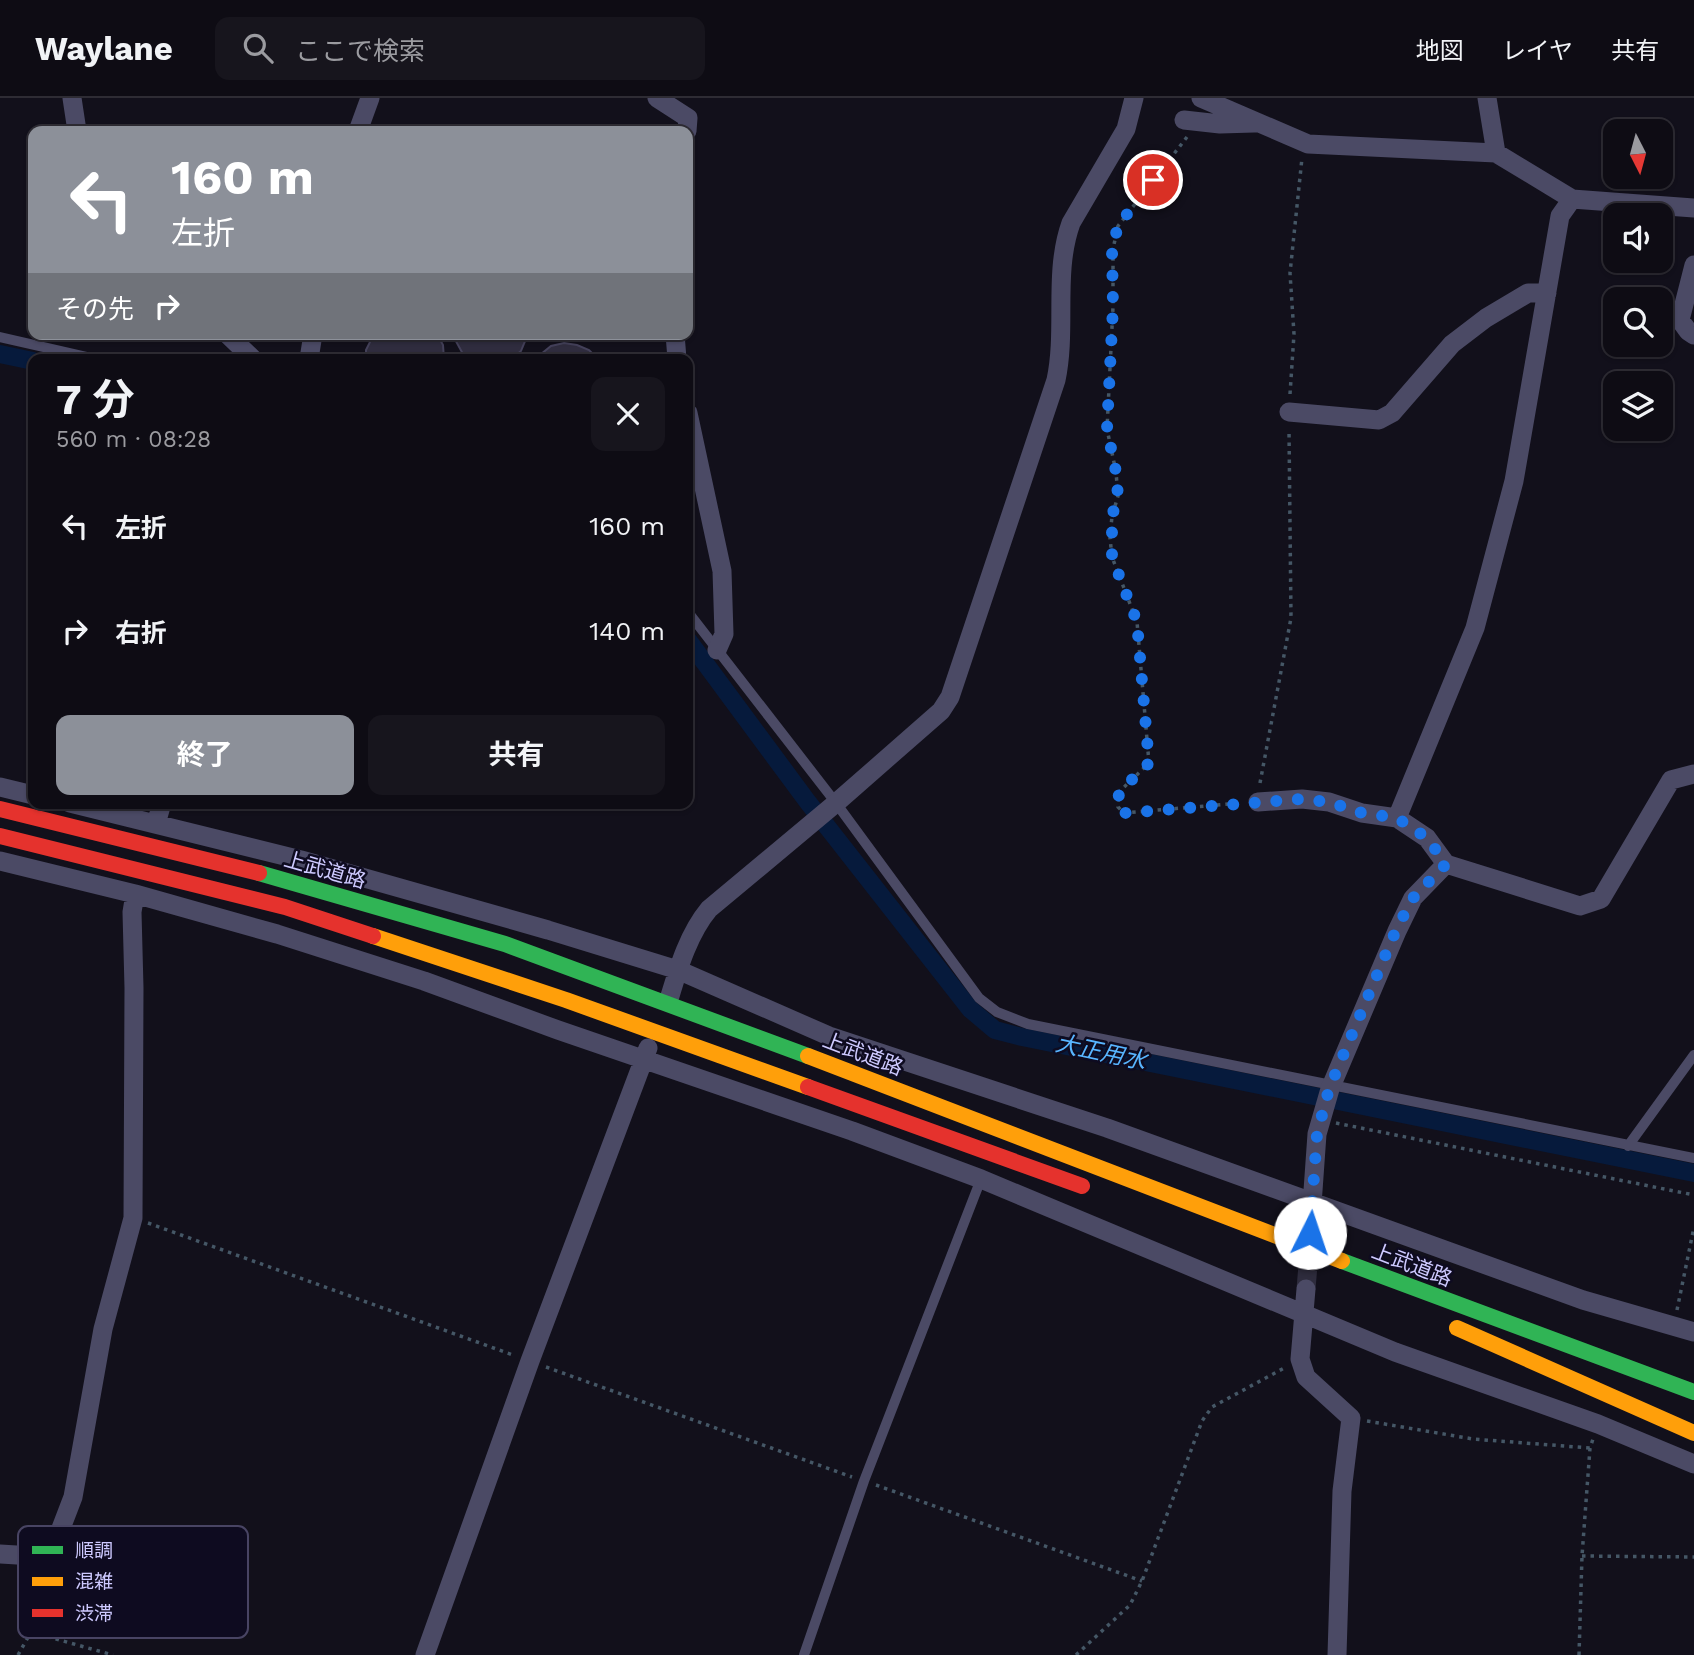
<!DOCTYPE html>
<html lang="ja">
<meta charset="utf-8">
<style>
:root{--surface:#0e0c14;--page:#17151d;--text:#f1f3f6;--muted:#9b9ba0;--line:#2e2c34;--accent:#8c9099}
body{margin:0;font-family:"Work Sans","Noto Sans JP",sans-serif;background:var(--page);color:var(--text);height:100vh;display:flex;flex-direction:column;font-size:26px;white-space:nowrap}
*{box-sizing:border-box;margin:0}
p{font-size:23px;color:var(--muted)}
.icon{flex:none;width:38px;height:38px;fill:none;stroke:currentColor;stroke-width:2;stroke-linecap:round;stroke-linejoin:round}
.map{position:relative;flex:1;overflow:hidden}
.panel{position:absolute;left:28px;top:256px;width:665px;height:455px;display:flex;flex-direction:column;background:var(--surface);border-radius:14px;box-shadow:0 2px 5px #0004,0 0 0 2px var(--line)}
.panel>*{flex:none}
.hud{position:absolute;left:28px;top:28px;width:665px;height:214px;border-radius:14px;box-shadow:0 2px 5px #0004,0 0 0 2px var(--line);background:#8c9099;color:#fff;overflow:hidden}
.needle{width:46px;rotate:174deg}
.buttons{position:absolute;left:1603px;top:21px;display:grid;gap:14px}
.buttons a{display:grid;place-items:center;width:70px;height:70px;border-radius:14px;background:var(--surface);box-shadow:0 2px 5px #0004,0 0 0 2px var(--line);font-size:35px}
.pin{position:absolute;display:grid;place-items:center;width:60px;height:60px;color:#fff;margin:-30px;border:4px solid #fff;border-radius:50%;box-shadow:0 2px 7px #0007}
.me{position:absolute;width:77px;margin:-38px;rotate:4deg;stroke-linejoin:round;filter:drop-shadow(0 0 5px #0008)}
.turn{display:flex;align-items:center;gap:24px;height:147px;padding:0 28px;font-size:32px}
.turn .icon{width:91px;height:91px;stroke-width:2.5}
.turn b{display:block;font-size:49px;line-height:60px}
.then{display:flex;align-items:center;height:66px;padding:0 28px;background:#0003;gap:14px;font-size:26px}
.round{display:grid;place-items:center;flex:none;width:74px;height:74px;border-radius:14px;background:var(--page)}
.headline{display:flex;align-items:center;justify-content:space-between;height:119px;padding:0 28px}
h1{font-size:42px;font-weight:700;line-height:52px}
.primary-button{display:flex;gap:14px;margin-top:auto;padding:14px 28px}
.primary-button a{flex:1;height:80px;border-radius:14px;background:var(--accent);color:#fff;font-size:28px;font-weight:700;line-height:80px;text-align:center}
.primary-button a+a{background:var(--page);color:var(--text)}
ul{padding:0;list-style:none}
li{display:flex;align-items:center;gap:21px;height:105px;padding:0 28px}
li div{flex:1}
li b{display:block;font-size:26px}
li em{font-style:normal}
header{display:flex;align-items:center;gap:42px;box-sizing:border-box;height:98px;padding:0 35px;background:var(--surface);border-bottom:2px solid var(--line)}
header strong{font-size:33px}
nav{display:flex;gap:38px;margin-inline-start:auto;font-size:24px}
.search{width:490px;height:63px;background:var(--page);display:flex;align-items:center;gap:18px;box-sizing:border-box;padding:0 24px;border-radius:14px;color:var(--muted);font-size:26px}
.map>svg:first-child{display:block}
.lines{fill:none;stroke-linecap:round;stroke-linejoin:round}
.canal{stroke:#061a3c;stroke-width:18}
.building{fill:#2f2c3e;stroke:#44415a;stroke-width:2}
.street-tunnel{stroke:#2e2c3d;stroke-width:19;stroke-dasharray:19 10;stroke-linecap:butt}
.path{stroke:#455766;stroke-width:3.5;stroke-dasharray:3.5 5;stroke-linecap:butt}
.lane{stroke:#4b4a65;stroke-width:10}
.street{stroke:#4b4a65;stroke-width:19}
.fast{stroke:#30b455;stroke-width:16}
.slow{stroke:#ff9f0a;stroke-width:16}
.jam{stroke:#e5322d;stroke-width:16}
.route{stroke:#1a73e8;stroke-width:12;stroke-dasharray:0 21.6}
.labels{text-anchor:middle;stroke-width:5;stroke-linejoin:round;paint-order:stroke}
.street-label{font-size:21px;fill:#cecaff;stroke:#0e0b20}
.water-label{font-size:23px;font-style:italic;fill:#58b5ff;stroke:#0e0b20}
.key{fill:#0e0b20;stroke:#484463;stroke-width:2}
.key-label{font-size:19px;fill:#cecaff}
</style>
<header>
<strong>Waylane</strong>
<div class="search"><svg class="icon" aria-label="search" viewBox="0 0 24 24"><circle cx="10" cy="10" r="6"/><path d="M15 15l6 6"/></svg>ここで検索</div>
<nav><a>地図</a><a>レイヤ</a><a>共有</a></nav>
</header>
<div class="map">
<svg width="1694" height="1557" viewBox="0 0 1694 1557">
<rect width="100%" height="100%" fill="#12101b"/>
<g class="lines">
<path class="canal" d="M 0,256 L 33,263
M 688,542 L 807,703 L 970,911 L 995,932 L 1022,939 L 1694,1075"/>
</g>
<path class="building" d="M 374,236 L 437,236 L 443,247 L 444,261 L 366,261 L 366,252 Z
M 452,236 L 528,236 L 521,253 L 511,261 L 470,261 L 463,256 Z
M 564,245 L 577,247 L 589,252 L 598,261 L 535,261 L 551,248 Z"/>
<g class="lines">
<path class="street-tunnel" d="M 1306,1191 L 1310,1143"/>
<path class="path" d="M 1187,39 L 1118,128 L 1113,151 L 1113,209 L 1107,331 L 1116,374 L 1118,398 L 1112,418 L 1110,440 L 1112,459 L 1137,524 L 1149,665 L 1119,694 L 1118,709 L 1124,715 L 1240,705
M 1290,296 L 1294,236 L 1290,175 L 1302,60
M 1260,685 L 1291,520 L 1289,332
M 1336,1025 L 1694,1097
M 148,1125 L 513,1257
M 1677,1212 L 1694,1129
M 546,1269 L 852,1379
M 1367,1323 L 1473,1341 L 1590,1350
M 876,1387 L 1142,1483
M 1582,1458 L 1694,1459
M 31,1534 L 113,1557
M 18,1557 L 31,1534 L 47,1475
M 1076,1557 L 1130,1507 L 1142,1483 L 1202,1323 L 1212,1309 L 1286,1269
M 1579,1557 L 1582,1458 L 1590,1350 L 1593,1341"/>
<path class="lane" d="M 0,239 L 96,261
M 688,514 L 836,705 L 979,900 L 997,914 L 1028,926 L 1694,1060
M 1628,1048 L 1694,957
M 804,1557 L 864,1383 L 981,1081"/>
<path class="street" d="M 72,0 L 77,33
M 657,0 L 688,20 L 687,33
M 1201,0 L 1308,46 L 1496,55 L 1572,101 L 1694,110
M 1487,0 L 1496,55
M 1184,22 L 1220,26 L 1254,25
M 358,33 L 370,0
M 1572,101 L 1560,118 L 1514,383 L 1475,530 L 1397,720 L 1427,740 L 1446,766 L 1580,808 L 1601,801 L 1671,682 L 1694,676
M 1694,167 L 1680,222 L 1688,233 L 1694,237
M 227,236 L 253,261
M 675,236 L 677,261
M 309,261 L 313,236
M 1289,314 L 1379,322 L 1392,315 L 1452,246 L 1486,220 L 1528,195 L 1547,195
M 688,315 L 722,473 L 724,536 L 717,552
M 0,689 L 33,697
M 1258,704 L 1302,701 L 1329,704 L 1362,715 L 1397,720
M 70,705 L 301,762 L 548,832 L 678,872 L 829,938 L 1107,1030 L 1583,1202 L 1694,1234
M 156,726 L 162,705
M 0,763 L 135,796 L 277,836 L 424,883 L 558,932 L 852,1033 L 981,1081 L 1395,1254 L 1598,1326 L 1694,1366
M 670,898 C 679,868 689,835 709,811 L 836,705 L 941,613 L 950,599 L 1056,282 C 1067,230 1053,175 1071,125 L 1126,31 L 1134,0
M 1310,1135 L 1317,1036 L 1330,991 L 1397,833 L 1413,800 L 1446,766
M 1306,1191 L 1300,1261 L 1306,1279 L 1351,1320 L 1342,1393 L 1337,1557
M 0,1456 L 50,1459 L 73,1399 L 103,1231 L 133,1120 L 134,890 L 132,814 L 135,796
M 425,1557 L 530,1263 L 648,950"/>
<path class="fast" d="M 259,775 L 505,846 L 808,958
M 1342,1163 L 1694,1294"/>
<path class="slow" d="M 373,838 L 566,902 L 808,989
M 808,958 L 1342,1163
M 1457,1230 L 1694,1335"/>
<path class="jam" d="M 0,711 L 259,775
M 0,738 L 285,809 L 373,838
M 808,989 L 1082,1088"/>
</g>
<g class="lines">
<path class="route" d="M 1153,82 L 1118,128 L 1112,151 L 1113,209 L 1107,331 L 1116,374 L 1118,398 L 1112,418 L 1112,459 L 1137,524 L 1149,665 L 1119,694 L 1118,709 L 1124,715 L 1302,701 L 1329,704 L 1362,715 L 1397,720 L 1427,740 L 1446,766 L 1413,800 L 1396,832 L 1329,991 L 1317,1036 L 1310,1135"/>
</g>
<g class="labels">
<g class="street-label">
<text transform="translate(325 772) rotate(16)" y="7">上武道路</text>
<text transform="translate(863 956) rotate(21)" y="7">上武道路</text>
<text transform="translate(1412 1167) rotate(21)" y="7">上武道路</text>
</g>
<g class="water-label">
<text transform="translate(1101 954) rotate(12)" y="8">大正用水</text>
</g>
</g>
<rect x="18" y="1428" width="230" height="112" rx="10" class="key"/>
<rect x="32" y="1448" width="31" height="8" fill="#30b455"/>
<rect x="32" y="1479" width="31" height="9" fill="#ff9f0a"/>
<rect x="32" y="1511" width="31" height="8" fill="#e5322d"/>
<g class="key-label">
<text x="75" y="1459">順調</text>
<text x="75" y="1490">混雑</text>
<text x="75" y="1522">渋滞</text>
</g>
</svg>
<div class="buttons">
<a><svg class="needle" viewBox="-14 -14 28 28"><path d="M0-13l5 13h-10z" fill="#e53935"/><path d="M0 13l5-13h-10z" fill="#9b9ba0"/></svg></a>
<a><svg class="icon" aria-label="sound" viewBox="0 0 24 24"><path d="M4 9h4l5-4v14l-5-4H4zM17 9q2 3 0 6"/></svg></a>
<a><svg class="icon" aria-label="search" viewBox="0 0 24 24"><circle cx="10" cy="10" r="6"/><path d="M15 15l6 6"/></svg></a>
<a><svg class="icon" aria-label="layers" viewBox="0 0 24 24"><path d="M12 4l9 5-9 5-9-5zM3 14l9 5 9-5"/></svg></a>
</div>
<div class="pin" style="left:1153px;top:82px;background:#d93025"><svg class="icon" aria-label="arrive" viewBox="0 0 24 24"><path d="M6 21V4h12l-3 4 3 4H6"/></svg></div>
<svg class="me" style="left:1310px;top:1135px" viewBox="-20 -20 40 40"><circle r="19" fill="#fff"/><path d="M0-13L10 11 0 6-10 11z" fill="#1a73e8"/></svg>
<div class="hud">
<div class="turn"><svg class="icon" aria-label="left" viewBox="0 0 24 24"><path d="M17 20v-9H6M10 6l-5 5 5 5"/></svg><div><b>160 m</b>左折</div></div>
<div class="then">その先<svg class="icon" aria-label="right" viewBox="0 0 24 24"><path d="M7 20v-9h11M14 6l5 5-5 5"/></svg></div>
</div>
<section class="panel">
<div class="headline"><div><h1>7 分</h1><p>560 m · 08:28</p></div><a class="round"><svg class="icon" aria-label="close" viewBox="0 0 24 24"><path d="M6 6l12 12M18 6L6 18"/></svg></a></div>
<ul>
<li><svg class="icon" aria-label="left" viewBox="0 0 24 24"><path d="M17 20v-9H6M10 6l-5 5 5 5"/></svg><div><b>左折</b></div><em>160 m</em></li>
<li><svg class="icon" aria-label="right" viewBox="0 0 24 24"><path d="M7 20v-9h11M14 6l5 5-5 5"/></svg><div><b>右折</b></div><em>140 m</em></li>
</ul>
<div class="primary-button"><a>終了</a><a>共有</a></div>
</section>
</div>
